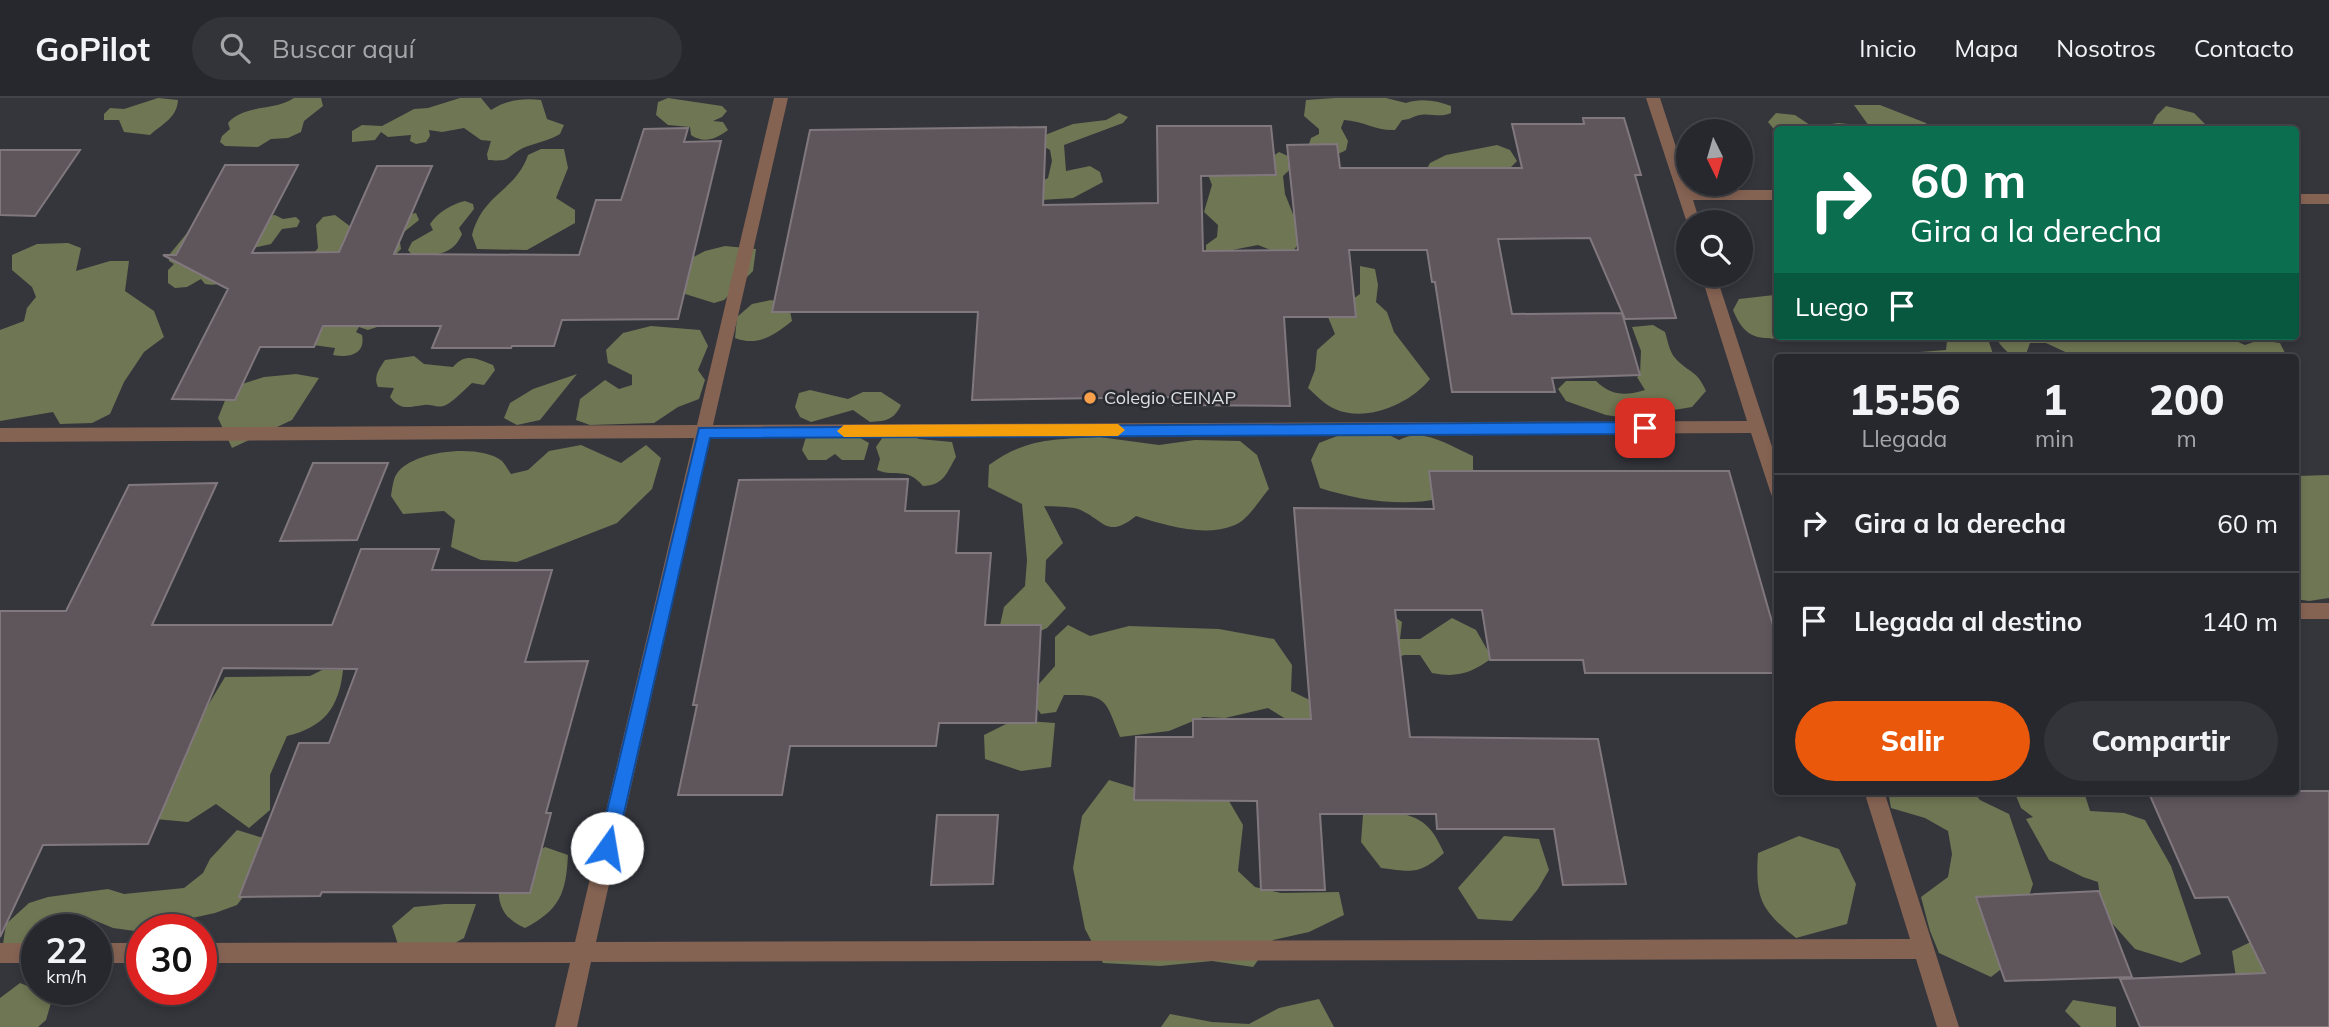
<!DOCTYPE html>
<html lang="es">
<meta charset="utf-8">
<style>
:root{--surface:#27282d;--page:#333439;--text:#f1f3f6;--muted:#a4a6aa;--line:#434449;--accent:#ea580c}
body{margin:0;font-family:Mulish,sans-serif;background:var(--page);color:var(--text);height:100vh;display:flex;flex-direction:column;font-size:26px;white-space:nowrap}
*{box-sizing:border-box;margin:0}
p{font-size:23px;color:var(--muted)}
.icon{flex:none;width:38px;height:38px;fill:none;stroke:currentColor;stroke-width:2;stroke-linecap:round;stroke-linejoin:round}
.map{position:relative;flex:1;overflow:hidden}
.side{position:absolute;left:1774px;top:256px;width:525px;height:441px;display:flex;flex-direction:column;background:var(--surface);border-radius:7px;box-shadow:0 4px 10px #0003,0 0 0 2px var(--line)}
.side>*{flex:none}
.hud{position:absolute;left:1774px;top:28px;width:525px;height:214px;border-radius:7px;box-shadow:0 4px 10px #0003,0 0 0 2px var(--line);background:#0b6e4f;color:#fff;overflow:hidden}
.needle{width:46px;rotate:175deg}
.controls{position:absolute;left:1676px;top:21px;display:grid;gap:14px}
.controls a{display:grid;place-items:center;width:77px;height:77px;border-radius:50%;background:var(--surface);box-shadow:0 4px 10px #0003,0 0 0 2px var(--line);font-size:35px}
.speed{position:absolute;left:21px;top:816px;display:flex;gap:14px;font-size:35px;font-weight:700;text-align:center}
.speed>*{display:grid;place-content:center;width:91px;height:91px;border-radius:50%;background:var(--surface);box-shadow:0 4px 10px #0003,0 0 0 2px var(--line);line-height:1}
.speed small{font-size:18px;font-weight:400}
.speed .limit{border:10px solid #d22;background:#fff;color:#111}
.pin{position:absolute;display:grid;place-items:center;width:60px;height:60px;color:#fff;margin:-30px;border-radius:14px;box-shadow:0 4px 10px #0006}
.me{position:absolute;width:77px;margin:-38px;rotate:13deg;stroke-linejoin:round;filter:drop-shadow(0 0 5px #0008)}
.turn{display:flex;align-items:center;gap:24px;height:147px;padding:0 21px;font-size:32px}
.turn .icon{width:91px;height:91px;stroke-width:2.5}
.turn b{display:block;font-size:49px;line-height:60px}
.then{display:flex;align-items:center;height:66px;padding:0 21px;background:#0003;gap:14px;font-size:26px}
.eta{display:flex;justify-content:space-evenly;align-items:center;height:119px;text-align:center}
.eta b{font-size:42px;font-weight:800;line-height:49px}
.action{display:flex;gap:14px;margin-top:auto;padding:14px 21px}
.action a{flex:1;height:80px;border-radius:42px;background:var(--accent);color:#fff;font-size:28px;font-weight:800;line-height:80px;text-align:center}
.action a+a{background:var(--page);color:var(--text)}
ul{padding:0;list-style:none}
li{display:flex;align-items:center;gap:21px;height:98px;padding:0 21px;border-top:2px solid var(--line)}
li div{flex:1}
li b{display:block;font-size:26px}
li em{font-style:normal}
header{display:flex;align-items:center;gap:42px;box-sizing:border-box;height:98px;padding:0 35px;background:var(--surface);border-bottom:2px solid var(--line)}
header strong{font-size:33px}
nav{display:flex;gap:38px;margin-inline-start:auto;font-size:24px}
.search{width:490px;height:63px;background:var(--page);display:flex;align-items:center;gap:18px;box-sizing:border-box;padding:0 24px;border-radius:38px;color:var(--muted);font-size:26px}
.map>svg:first-child{display:block}
.forest{fill:#6f7653}
.building{fill:#5e565b;stroke:#80787d;stroke-width:2}
.lines{fill:none;stroke-linecap:round;stroke-linejoin:round}
.minor{fill:#856353;fill-rule:evenodd}
.route{fill:#1a73e8;stroke:#114b97;stroke-width:2}
.slow{fill:#f59e0b}
.poi-dot{fill:#f9a04d;stroke:#2a2c32;stroke-width:2.5}
.labels{text-anchor:middle;stroke-width:5;stroke-linejoin:round;paint-order:stroke}
.poi-label{font-size:18px;fill:#dddee2;stroke:#2a2c32;text-anchor:start}
</style>
<header>
<strong>GoPilot</strong>
<div class="search"><svg class="icon" aria-label="search" viewBox="0 0 24 24"><circle cx="10" cy="10" r="6"/><path d="M15 15l6 6"/></svg>Buscar aquí</div>
<nav><a>Inicio</a><a>Mapa</a><a>Nosotros</a><a>Contacto</a></nav>
</header>
<div class="map">
<svg width="2329" height="929" viewBox="0 0 2329 929">
<rect width="100%" height="100%" fill="#34363c"/>
<path class="forest" d="M 158,0 L 178,2 C 177,20 162,26 150,37 L 124,34 L 119,22 L 104,22 L 104,16 L 110,10 L 124,11 Z
M 294,0 L 321,0 L 323,8 L 304,23 L 301,34 L 288,40 L 271,41 L 258,49 L 225,48 L 220,44 L 222,38 L 230,31 L 228,25 C 244,6 275,13 294,0 Z
M 460,0 L 481,0 L 491,12 C 507,2 522,0 541,2 L 547,21 L 564,27 L 560,36 C 548,43 535,45 523,50 C 505,59 513,64 488,62 L 487,56 L 491,43 L 481,42 L 464,30 L 442,34 L 429,32 L 430,38 L 426,44 L 416,46 L 410,43 L 411,37 L 388,39 L 381,34 L 375,42 L 352,44 L 352,33 L 362,27 L 382,28 L 414,11 L 428,10 Z
M 668,0 L 722,8 L 727,13 L 722,19 L 713,23 L 723,24 L 728,32 C 716,41 704,46 691,37 L 690,29 L 668,27 L 656,17 L 658,4 Z
M 1335,0 L 1386,0 L 1406,5 C 1419,0 1437,2 1451,8 L 1451,15 C 1441,20 1431,15 1420,17 C 1413,18 1410,22 1402,22 L 1395,32 C 1377,33 1363,23 1344,22 L 1341,30 L 1348,43 L 1346,52 C 1335,60 1316,58 1309,46 L 1311,40 L 1319,36 L 1319,31 L 1304,18 L 1306,2 Z
M 1854,7 L 1880,7 L 1926,25 L 1928,31 L 1778,32 L 1778,36 L 1768,24 L 1776,15 L 1795,17 L 1813,29 L 1838,25 L 1869,28 Z
M 2166,8 L 2194,15 L 2210,31 L 2155,31 L 2152,27 L 2157,17 Z
M 1119,15 L 1128,19 L 1123,25 L 1064,47 L 1066,73 L 1090,68 L 1100,74 L 1103,84 L 1073,100 L 1041,102 L 1036,86 L 1048,80 L 1052,63 L 1050,52 L 1043,48 L 1045,37 L 1073,26 L 1106,22 Z
M 1497,47 L 1510,52 L 1517,63 L 1506,74 L 1422,80 L 1430,65 L 1446,57 Z
M 541,51 L 564,51 L 568,70 L 556,100 L 575,112 L 575,125 L 527,152 L 477,151 L 472,137 C 483,95 516,93 528,57 Z
M 1279,54 L 1299,63 L 1283,78 L 1285,96 L 1293,116 L 1314,122 L 1294,152 L 1278,155 L 1258,147 L 1227,153 L 1206,154 L 1206,147 L 1217,139 L 1218,127 L 1204,114 L 1212,87 L 1205,69 L 1263,65 Z
M 465,103 L 473,106 L 474,111 L 459,130 L 462,136 C 453,158 433,158 412,157 L 408,152 L 412,144 L 433,132 L 430,126 C 438,114 452,106 465,103 Z
M 416,115 L 419,122 L 399,138 L 401,151 L 388,164 L 383,227 L 368,232 L 359,229 L 356,234 L 362,237 C 366,257 348,260 333,257 L 335,250 L 313,247 L 316,238 L 327,225 L 314,155 L 318,150 L 316,127 L 323,119 L 335,117 L 351,129 Z
M 275,117 L 283,121 L 296,119 L 300,123 L 297,129 L 282,131 L 271,146 L 249,151 C 236,170 231,191 205,186 L 201,181 L 187,189 L 175,190 L 168,185 L 168,172 L 174,166 L 169,163 L 169,157 L 192,129 Z
M 68,145 L 81,150 L 76,173 L 110,163 L 129,163 L 125,193 L 154,213 L 164,239 L 144,254 L 124,284 L 110,316 L 92,325 L 60,326 L 53,314 L 0,323 L 0,232 L 24,223 L 27,210 L 36,199 L 32,189 L 12,172 L 12,157 L 37,146 Z
M 725,148 L 756,151 L 753,173 L 724,202 L 714,205 L 682,195 L 684,164 L 705,153 Z
M 1360,168 L 1375,171 L 1378,187 L 1376,204 L 1387,214 L 1394,234 L 1430,281 C 1410,306 1366,325 1335,311 C 1325,307 1316,297 1308,290 L 1315,272 L 1317,252 L 1335,236 L 1328,219 L 1360,196 Z
M 1778,191 L 1778,238 L 1792,238 L 1791,241 C 1760,240 1746,244 1733,212 L 1739,201 L 1774,197 Z
M 771,202 L 789,208 L 792,223 C 774,237 758,249 735,240 L 737,219 L 752,206 Z
M 1653,227 L 1665,234 C 1668,243 1669,254 1676,261 C 1689,275 1697,272 1706,293 L 1692,309 L 1626,320 L 1606,317 L 1566,303 L 1558,291 L 1566,283 L 1596,283 C 1611,298 1626,298 1645,292 L 1637,279 L 1640,277 L 1641,253 L 1632,229 Z
M 651,228 L 700,232 L 708,248 L 698,272 L 705,282 L 699,301 L 678,309 L 654,325 L 590,327 L 576,322 L 580,301 L 605,282 L 619,291 L 632,287 L 632,277 L 608,265 L 606,252 L 623,235 Z
M 1944,238 L 1987,238 L 1994,259 L 1914,259 L 1920,254 L 1946,252 L 1947,243 Z
M 1995,238 L 2225,238 L 2245,247 L 2259,242 L 2280,245 L 2285,255 L 2279,259 L 2076,259 L 2046,245 L 2030,245 L 2025,259 C 2010,259 2002,251 1995,238 Z
M 414,258 L 424,266 L 453,269 C 466,254 477,261 493,267 L 495,272 L 484,287 L 472,285 C 464,292 455,302 446,307 C 438,311 432,306 424,307 C 408,309 401,313 390,299 L 394,290 L 378,289 C 373,279 379,271 385,262 Z
M 296,276 L 319,280 L 292,322 L 232,350 L 218,320 L 230,290 L 264,279 Z
M 577,276 L 540,322 L 517,327 L 504,320 L 510,305 L 533,291 Z
M 810,292 L 848,301 L 863,294 L 881,294 L 901,307 C 894,322 886,323 870,324 L 853,312 L 811,324 L 800,319 L 795,309 L 799,295 Z
M 904,334 L 919,341 L 952,344 L 956,359 C 946,376 944,387 923,388 C 906,368 897,380 877,372 L 880,361 L 876,349 L 885,336 Z
M 1345,335 L 1385,335 L 1399,342 C 1424,329 1449,348 1473,358 L 1473,387 C 1429,414 1367,405 1320,390 L 1311,362 L 1319,345 Z
M 855,337 L 869,345 L 864,362 L 842,362 L 835,356 L 826,362 L 808,362 L 802,352 L 806,339 Z
M 1099,339 L 1159,347 L 1195,342 L 1240,343 L 1257,357 L 1269,391 C 1260,401 1248,422 1235,427 C 1204,440 1165,427 1136,418 C 1106,442 1104,421 1078,411 C 1068,408 1055,409 1044,408 L 1063,445 L 1046,462 L 1045,483 L 1066,510 L 1047,530 L 1016,544 L 999,532 L 1004,509 L 1025,488 L 1027,462 L 1022,406 L 988,389 L 989,367 C 1028,339 1054,342 1099,339 Z
M 581,347 L 621,365 L 646,347 L 661,360 L 652,391 L 617,425 L 517,464 L 481,462 L 451,449 L 455,422 L 444,413 L 403,416 L 391,398 C 392,392 393,382 396,377 C 410,352 481,345 502,363 C 505,366 508,372 511,376 L 528,372 L 549,353 Z
M 2329,377 L 2329,500 L 2309,503 L 2296,501 L 2296,378 Z
M 1389,515 L 1402,524 L 1400,541 L 1420,541 L 1452,520 L 1476,532 L 1492,560 C 1471,575 1458,580 1432,575 L 1420,557 L 1404,557 L 1392,562 Z
M 1068,527 L 1090,538 L 1129,528 L 1219,531 L 1274,541 L 1292,567 L 1291,593 L 1320,607 L 1322,623 L 1302,631 L 1268,610 L 1225,620 L 1203,619 L 1169,633 L 1120,639 C 1105,601 1107,596 1064,597 L 1056,614 L 1041,616 L 1031,602 L 1038,587 L 1055,568 L 1055,539 Z
M 322,572 L 343,572 C 339,610 324,629 287,638 L 270,677 L 270,712 L 249,730 L 216,706 L 188,724 L 144,720 L 185,632 L 207,609 L 225,579 L 310,578 Z
M 1014,622 L 1055,625 L 1051,669 L 1021,673 L 985,661 L 984,637 Z
M 1109,682 L 1135,690 L 1229,703 L 1243,727 L 1238,773 L 1255,789 L 1281,795 L 1339,794 L 1344,817 L 1309,834 L 1273,842 L 1253,869 L 1212,863 L 1160,868 L 1103,865 L 1085,831 L 1073,770 L 1082,718 Z
M 1888,693 L 1973,693 L 1980,702 L 2009,716 L 2033,786 L 2021,822 L 2022,855 L 1991,879 L 1939,855 L 1930,833 L 1921,799 L 1948,779 L 1952,756 L 1948,733 L 1925,720 L 1891,710 Z
M 2014,693 L 2080,693 L 2085,697 L 2090,713 L 2124,715 L 2145,722 L 2171,768 L 2201,856 L 2181,865 L 2135,851 L 2102,814 L 2098,784 L 2083,779 L 2049,762 L 2026,721 L 2033,719 L 2021,710 Z
M 1387,713 C 1420,718 1430,724 1444,755 C 1419,777 1413,774 1381,770 L 1361,744 L 1363,717 Z
M 237,732 L 270,742 L 255,783 L 237,807 L 215,815 L 142,831 L 142,834 L 113,830 L 77,815 L 46,831 L 37,831 L 37,838 L 26,848 L 3,846 L 6,826 L 29,805 L 48,799 L 108,791 L 124,796 L 184,790 L 203,775 L 210,761 Z
M 1504,738 L 1539,741 L 1549,772 L 1538,791 L 1512,823 L 1478,821 L 1458,790 Z
M 1799,738 L 1839,751 L 1856,786 L 1847,826 L 1796,840 C 1761,812 1755,801 1758,755 Z
M 545,749 L 568,757 C 566,795 560,812 525,830 C 499,819 496,801 500,775 Z
M 445,806 L 476,806 L 464,840 L 421,864 L 403,862 L 392,828 L 414,809 Z
M 2263,838 L 2284,856 L 2240,906 L 2232,853 Z
M 20,885 L 53,898 L 46,922 L 38,929 L 0,929 L 0,900 Z
M 1319,901 L 1334,929 L 1161,929 L 1170,916 L 1212,924 L 1249,926 L 1279,910 Z
M 2073,902 L 2116,909 L 2116,929 L 2081,929 L 2065,913 Z"/>
<path class="building" d="M 1583,20 L 1624,20 L 1641,77 L 1635,77 L 1676,220 L 1625,221 L 1590,140 L 1498,141 L 1512,216 L 1622,215 L 1640,277 L 1552,280 L 1555,294 L 1452,294 L 1435,184 L 1432,184 L 1427,152 L 1349,152 L 1356,219 L 1284,219 L 1290,308 L 1173,307 L 1173,299 L 972,302 L 978,214 L 772,214 L 810,32 L 1046,29 L 1043,107 L 1158,105 L 1157,28 L 1271,28 L 1276,77 L 1201,78 L 1203,153 L 1298,152 L 1287,47 L 1337,46 L 1340,70 L 1522,70 L 1512,26 L 1584,26 Z
M 688,30 L 684,44 L 721,43 L 678,221 L 562,222 L 554,248 L 512,248 L 511,250 L 432,250 L 441,228 L 323,228 L 314,249 L 260,249 L 235,302 L 172,301 L 228,191 L 163,157 L 176,157 L 225,67 L 298,67 L 252,155 L 339,154 L 377,68 L 432,68 L 394,156 L 579,157 L 596,102 L 621,102 L 644,31 Z
M 0,52 L 80,52 L 35,118 L 0,117 Z
M 313,365 L 388,365 L 357,442 L 280,443 Z
M 1429,373 L 1729,373 L 1778,545 L 1778,575 L 1585,575 L 1583,562 L 1490,562 L 1482,512 L 1395,512 L 1410,639 L 1598,641 L 1626,786 L 1563,787 L 1554,731 L 1437,731 L 1436,716 L 1320,716 L 1325,792 L 1261,792 L 1257,703 L 1134,702 L 1136,639 L 1193,639 L 1193,621 L 1311,621 L 1294,410 L 1434,411 Z
M 908,381 L 905,413 L 959,413 L 956,455 L 991,455 L 985,527 L 1041,527 L 1036,625 L 939,625 L 936,648 L 790,648 L 782,697 L 678,697 L 697,607 L 693,607 L 739,382 Z
M 217,385 L 152,527 L 332,527 L 361,451 L 439,451 L 432,472 L 552,472 L 525,564 L 588,563 L 546,715 L 551,715 L 530,795 L 322,794 L 320,798 L 239,799 L 299,645 L 329,645 L 357,571 L 223,570 L 148,746 L 43,747 L 0,839 L 0,513 L 66,513 L 129,387 Z
M 2148,693 L 2329,693 L 2329,929 L 2140,929 L 2120,881 L 2265,875 L 2228,799 L 2195,800 Z
M 937,717 L 998,717 L 993,786 L 931,787 Z
M 2099,793 L 2132,879 L 2005,883 L 1976,799 Z"/>
<g class="lines">
<path class="minor" d="M 774,0 L 788,0 L 713,327 L 1747,323 L 1701,177 L 1716,177 L 1778,367 L 1778,400 L 1772,398 L 1770,393 L 1751,335 L 710,340 L 596,844 L 1910,841 L 1864,693 L 1884,693 L 1959,929 L 1937,929 L 1916,861 L 591,864 L 577,929 L 555,929 L 570,865 L 201,865 L 201,845 L 575,844 L 694,340 L 0,344 L 0,330 L 697,327 Z
M 1646,0 L 1660,0 L 1690,92 L 1778,92 L 1778,102 L 1693,102 L 1700,124 L 1689,124 L 1688,128 Z
M 2296,96 L 2329,96 L 2329,106 L 2296,106 Z
M 2296,505 L 2329,505 L 2329,521 L 2296,521 Z
M 0,845 L 37,845 L 37,865 L 0,865 Z
M 96,845 L 142,845 L 142,865 L 96,865 Z"/>
</g>
<path class="route" d="M 1645,324 L 1653,330 L 1645,336 L 710,340 L 616,750 L 614,757 L 607,759 L 601,757 L 598,750 L 699,330 Z"/>
<path class="slow" d="M 1118,326 L 1125,332 L 1118,338 L 844,339 L 837,333 L 844,327 Z"/>
<circle class="poi-dot" cx="1090" cy="300" r="7"/>
<g class="labels">
<g class="poi-label">
<text x="1104" y="306">Colegio CEINAP</text>
</g>
</g>
</svg>
<div class="controls">
<a><svg class="needle" viewBox="-14 -14 28 28"><path d="M0-13l5 13h-10z" fill="#e53935"/><path d="M0 13l5-13h-10z" fill="#a4a6aa"/></svg></a>
<a><svg class="icon" aria-label="search" viewBox="0 0 24 24"><circle cx="10" cy="10" r="6"/><path d="M15 15l6 6"/></svg></a>
</div>
<div class="speed"><div>22<small>km/h</small></div><div class="limit">30</div></div>
<div class="pin" style="left:1645px;top:330px;background:#d93025"><svg class="icon" aria-label="arrive" viewBox="0 0 24 24"><path d="M6 21V4h12l-3 4 3 4H6"/></svg></div>
<svg class="me" style="left:607px;top:750px" viewBox="-20 -20 40 40"><circle r="19" fill="#fff"/><path d="M0-13L10 11 0 6-10 11z" fill="#1a73e8"/></svg>
<div class="hud">
<div class="turn"><svg class="icon" aria-label="right" viewBox="0 0 24 24"><path d="M7 20v-9h11M14 6l5 5-5 5"/></svg><div><b>60 m</b>Gira a la derecha</div></div>
<div class="then">Luego<svg class="icon" aria-label="arrive" viewBox="0 0 24 24"><path d="M6 21V4h12l-3 4 3 4H6"/></svg></div>
</div>
<section class="side">
<div class="eta">
<div><b>15:56</b><p>Llegada</p></div>
<div><b>1</b><p>min</p></div>
<div><b>200</b><p>m</p></div>
</div>
<ul>
<li><svg class="icon" aria-label="right" viewBox="0 0 24 24"><path d="M7 20v-9h11M14 6l5 5-5 5"/></svg><div><b>Gira a la derecha</b></div><em>60 m</em></li>
<li><svg class="icon" aria-label="arrive" viewBox="0 0 24 24"><path d="M6 21V4h12l-3 4 3 4H6"/></svg><div><b>Llegada al destino</b></div><em>140 m</em></li>
</ul>
<div class="action"><a>Salir</a><a>Compartir</a></div>
</section>
</div>
